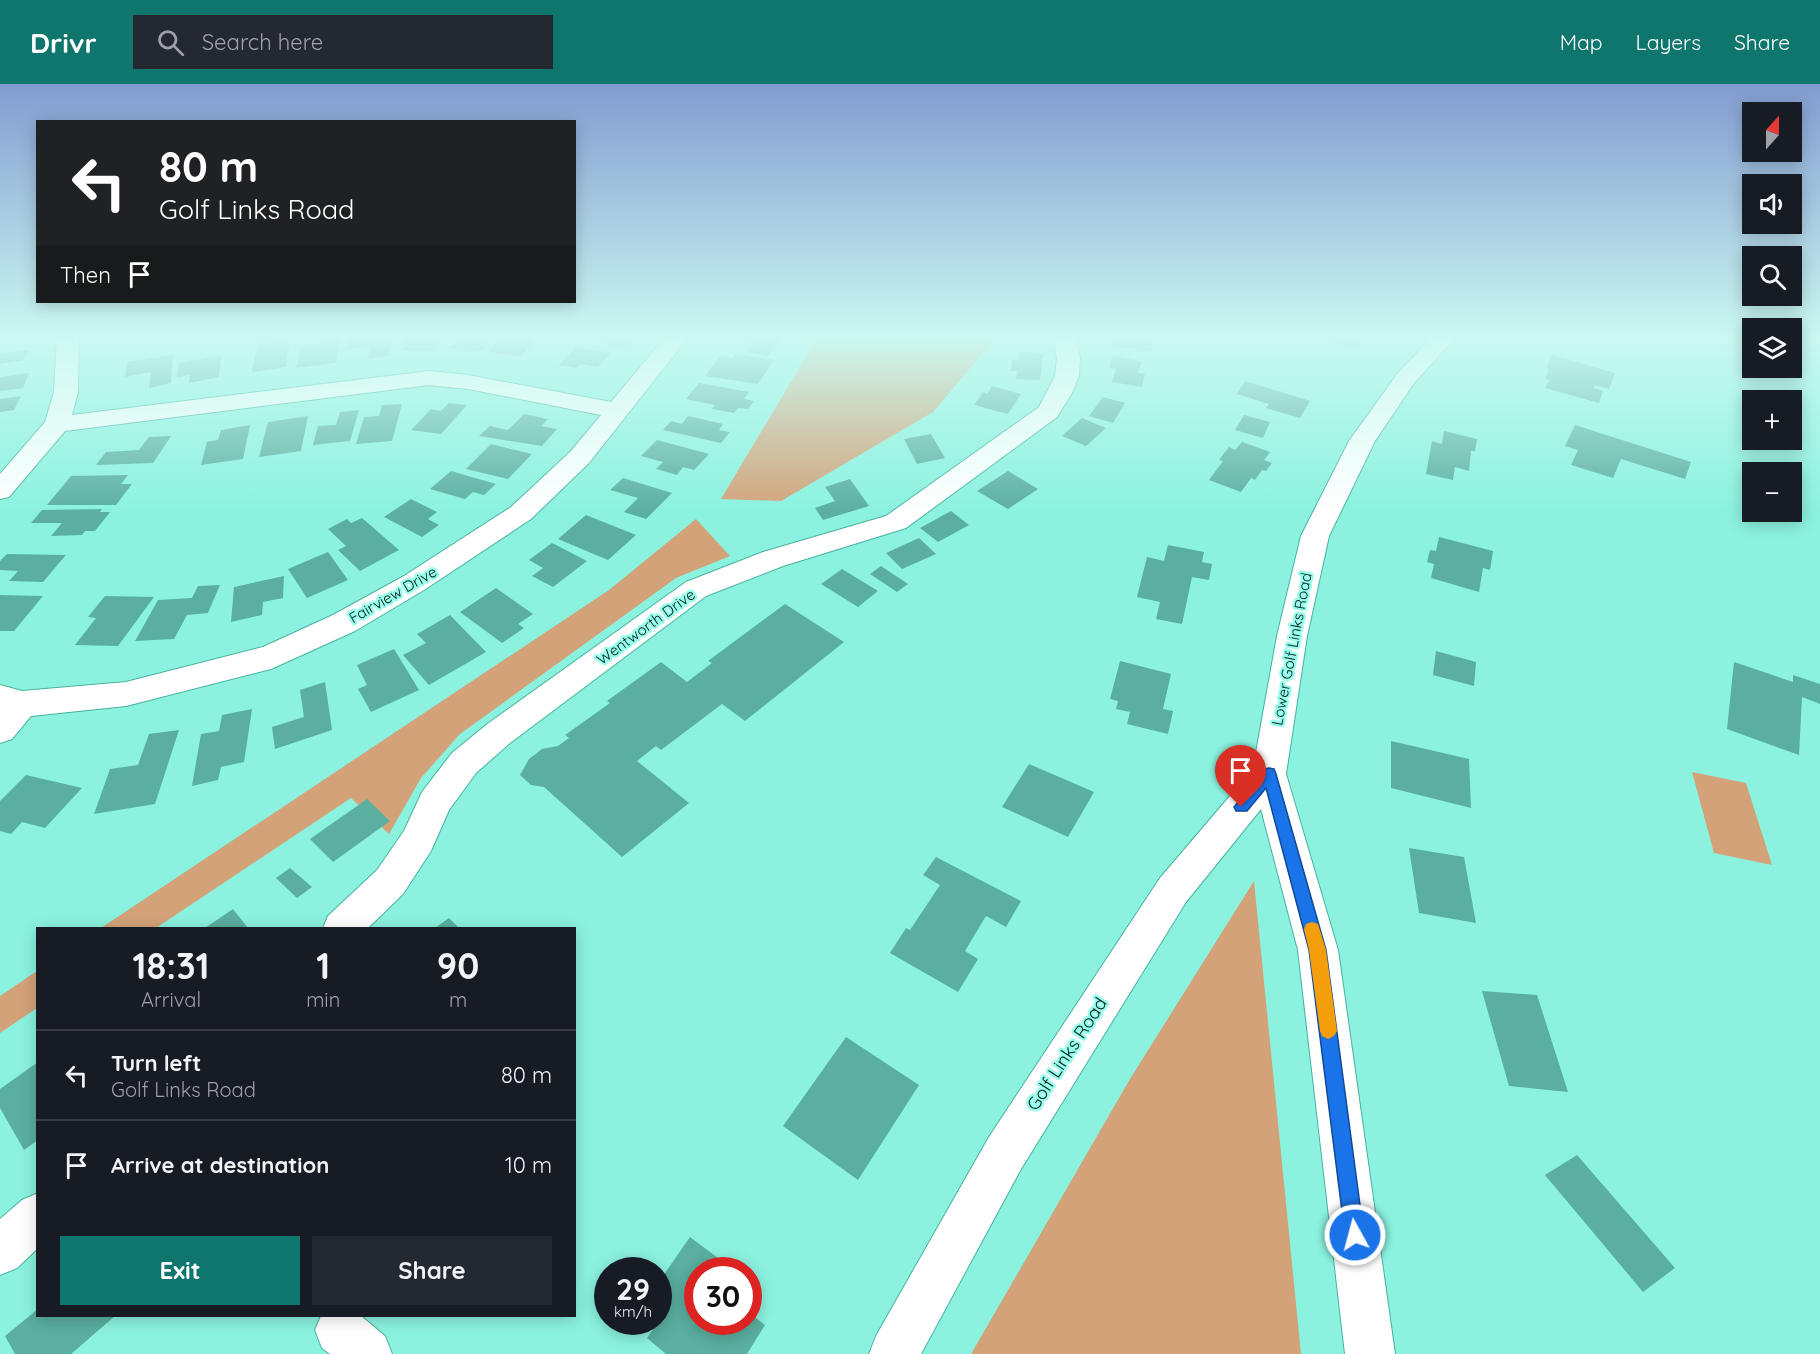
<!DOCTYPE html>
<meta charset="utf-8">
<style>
:root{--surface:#171b24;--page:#242831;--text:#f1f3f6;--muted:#9ea1a6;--line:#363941;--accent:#0f766e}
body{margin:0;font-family:Quicksand,sans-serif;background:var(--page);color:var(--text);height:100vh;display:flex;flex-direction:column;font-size:22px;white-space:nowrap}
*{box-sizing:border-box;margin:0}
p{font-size:20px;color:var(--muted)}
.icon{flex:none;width:33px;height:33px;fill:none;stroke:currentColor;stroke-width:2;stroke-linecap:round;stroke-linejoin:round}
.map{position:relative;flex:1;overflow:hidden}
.side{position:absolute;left:36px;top:843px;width:540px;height:390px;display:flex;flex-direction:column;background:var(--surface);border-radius:0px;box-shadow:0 3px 15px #0003}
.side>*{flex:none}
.banner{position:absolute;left:36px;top:36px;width:540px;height:183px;border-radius:0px;box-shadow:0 3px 15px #0003;background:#202124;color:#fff;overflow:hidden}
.needle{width:39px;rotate:21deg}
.tools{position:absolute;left:1742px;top:18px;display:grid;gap:12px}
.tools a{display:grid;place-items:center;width:60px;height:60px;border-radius:0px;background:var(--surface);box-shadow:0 3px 15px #0003;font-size:30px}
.speed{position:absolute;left:594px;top:1173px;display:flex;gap:12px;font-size:30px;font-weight:700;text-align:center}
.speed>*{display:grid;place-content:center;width:78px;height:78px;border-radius:50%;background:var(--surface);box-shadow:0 3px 15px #0003;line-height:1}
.speed small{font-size:15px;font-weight:400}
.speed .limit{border:9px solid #d22;background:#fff;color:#111}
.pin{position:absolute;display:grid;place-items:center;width:51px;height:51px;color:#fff;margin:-62px -26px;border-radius:50% 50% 50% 0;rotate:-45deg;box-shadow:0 0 6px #0007}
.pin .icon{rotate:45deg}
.me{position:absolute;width:66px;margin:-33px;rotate:353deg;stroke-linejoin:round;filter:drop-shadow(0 0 4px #0008)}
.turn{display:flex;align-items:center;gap:21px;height:126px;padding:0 24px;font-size:27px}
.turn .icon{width:78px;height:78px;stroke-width:2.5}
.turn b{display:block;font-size:42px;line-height:51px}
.then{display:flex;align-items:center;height:57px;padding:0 24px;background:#0003;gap:12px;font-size:22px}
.eta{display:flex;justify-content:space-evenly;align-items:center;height:102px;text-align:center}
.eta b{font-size:36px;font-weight:700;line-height:42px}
.action{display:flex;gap:12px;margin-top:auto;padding:12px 24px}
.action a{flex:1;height:69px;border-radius:0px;background:var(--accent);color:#fff;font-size:24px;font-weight:700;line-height:69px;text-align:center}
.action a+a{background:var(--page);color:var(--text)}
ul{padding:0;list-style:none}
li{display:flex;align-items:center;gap:18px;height:90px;padding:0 24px;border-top:2px solid var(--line)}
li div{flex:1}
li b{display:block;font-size:22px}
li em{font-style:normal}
header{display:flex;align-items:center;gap:36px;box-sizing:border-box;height:84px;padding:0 30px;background:var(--accent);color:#fff}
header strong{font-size:28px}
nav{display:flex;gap:33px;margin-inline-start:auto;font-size:21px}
.search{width:420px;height:54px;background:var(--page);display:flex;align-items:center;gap:15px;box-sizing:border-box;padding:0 21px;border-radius:0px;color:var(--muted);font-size:22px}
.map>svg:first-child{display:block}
.green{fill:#d3a279}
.building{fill:#5aafa0}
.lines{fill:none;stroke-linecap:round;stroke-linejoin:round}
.minor-casing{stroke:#48b2a0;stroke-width:2}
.minor{fill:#fff;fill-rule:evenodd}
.route{fill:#1a73e8;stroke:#114b97;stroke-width:1.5}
.slow{fill:#f59e0b}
.labels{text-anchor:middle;stroke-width:5;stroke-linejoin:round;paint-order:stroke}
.street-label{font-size:15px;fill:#001d18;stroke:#98ffec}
.near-street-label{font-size:18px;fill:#001d18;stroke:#98ffec}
</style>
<header>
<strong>Drivr</strong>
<div class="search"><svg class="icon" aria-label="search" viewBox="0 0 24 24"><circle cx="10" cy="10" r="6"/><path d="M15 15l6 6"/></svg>Search here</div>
<nav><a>Map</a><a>Layers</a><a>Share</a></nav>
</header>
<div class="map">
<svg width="1820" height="1270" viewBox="0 0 1820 1270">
<rect width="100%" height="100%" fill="#8bf2df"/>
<path class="green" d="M 819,251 L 998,251 L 933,328 L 781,417 L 721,415 Z
M 696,435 L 730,472 L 676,494 L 460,650 L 421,694 L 389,750 L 351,714 L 156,844 L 101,844 L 609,506 Z
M 1692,688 L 1746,699 L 1772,781 L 1714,769 Z
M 1254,797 L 1301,1270 L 971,1270 L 1130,995 Z
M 37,887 L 37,924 L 0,949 L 0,912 Z"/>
<path class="building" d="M 324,251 L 341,251 L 336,279 L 296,284 L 301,262 L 323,259 Z
M 350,251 L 391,251 L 388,272 L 368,275 L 370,262 L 348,265 Z
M 402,251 L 444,251 L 433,267 L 402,266 L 405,262 L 401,262 L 406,254 L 400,254 Z
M 461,251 L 495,251 L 483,267 L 450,264 Z
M 503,251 L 540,251 L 521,272 L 488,268 Z
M 581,251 L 638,251 L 629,262 L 624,261 L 621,264 L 609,262 L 612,259 L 579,253 Z
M 733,251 L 778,251 L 783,252 L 768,272 L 747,268 L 755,259 L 730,254 Z
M 1115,251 L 1155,251 L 1151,267 L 1112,262 Z
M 1316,251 L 1361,251 L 1358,264 L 1315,255 Z
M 290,254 L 286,283 L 252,288 L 258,259 Z
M 576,263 L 611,269 L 598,283 L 581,280 L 576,284 L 559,281 Z
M 29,266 L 24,276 L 0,280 L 0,270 Z
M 1019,268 L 1043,270 L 1040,296 L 1016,295 L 1017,287 L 1011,287 L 1012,276 L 1018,276 Z
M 736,270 L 774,276 L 758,300 L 705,292 L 720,272 L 733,274 Z
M 173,271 L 171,299 L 149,304 L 151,288 L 125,293 L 127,278 Z
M 1552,271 L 1615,289 L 1609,305 L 1595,301 L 1593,304 L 1603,307 L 1599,319 L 1545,304 L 1549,296 L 1545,295 L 1549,285 L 1546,284 Z
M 221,272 L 219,293 L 189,299 L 190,291 L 177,293 L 179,279 Z
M 1113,272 L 1142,277 L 1138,289 L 1145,290 L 1142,303 L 1112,298 L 1116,285 L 1109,284 Z
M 29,289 L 23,304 L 0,307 L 0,293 Z
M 1245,297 L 1310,317 L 1300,334 L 1266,324 L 1269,320 L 1237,310 Z
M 699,299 L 749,308 L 744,315 L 754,317 L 748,325 L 738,324 L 734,329 L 712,325 L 715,321 L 686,315 Z
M 992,302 L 1021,310 L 1008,330 L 974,321 L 983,308 L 987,310 Z
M 21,312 L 14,326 L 0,328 L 0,315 Z
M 1103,313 L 1125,319 L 1113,339 L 1089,332 Z
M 449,319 L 467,321 L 441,350 L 411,346 L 431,325 L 441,327 Z
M 402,320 L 392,357 L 356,360 L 364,333 L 379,332 L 382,321 Z
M 359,326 L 350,357 L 313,361 L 318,342 L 336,341 L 340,328 Z
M 524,330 L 548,335 L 541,342 L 557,345 L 542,362 L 479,352 L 490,342 L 508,346 Z
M 1244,331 L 1270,338 L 1263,354 L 1235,346 Z
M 308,332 L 301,367 L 259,373 L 268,338 Z
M 688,332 L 723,340 L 719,346 L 730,348 L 721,359 L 663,346 L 671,337 L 682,340 Z
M 1082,334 L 1106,344 L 1086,362 L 1062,352 Z
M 250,341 L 243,375 L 201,381 L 207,358 L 218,356 L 221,346 Z
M 1575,341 L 1691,378 L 1685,395 L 1621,375 L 1613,394 L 1571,381 L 1578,366 L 1565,362 Z
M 1444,347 L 1477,355 L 1475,367 L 1471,367 L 1469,387 L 1455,383 L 1453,396 L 1426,390 L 1432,357 L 1442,360 Z
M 931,350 L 945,374 L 917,380 L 904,355 Z
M 171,352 L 153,379 L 96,381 L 106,368 L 139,366 L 149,353 Z
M 657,356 L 709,370 L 694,386 L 683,383 L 677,391 L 656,385 L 663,378 L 641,372 Z
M 1242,358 L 1270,368 L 1264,376 L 1272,379 L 1266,387 L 1262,386 L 1255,396 L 1251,394 L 1241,408 L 1209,396 L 1223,377 L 1219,376 L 1229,363 L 1235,366 Z
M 491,360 L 532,370 L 508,395 L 466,385 Z
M 451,387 L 496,400 L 484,411 L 473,408 L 465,415 L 430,405 Z
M 1008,387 L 1038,405 L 1008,425 L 977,407 Z
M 128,391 L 121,400 L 132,400 L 116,421 L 47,421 L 71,392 Z
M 623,394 L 672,409 L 646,435 L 624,428 L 638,414 L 610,406 Z
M 850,395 L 869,422 L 823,436 L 815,424 L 835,417 L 825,403 Z
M 411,415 L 437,428 L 428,435 L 439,441 L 422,453 L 384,433 Z
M 102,425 L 100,428 L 110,428 L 95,447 L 85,447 L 82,451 L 51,452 L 62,439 L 31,439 L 42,426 Z
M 951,427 L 969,441 L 938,458 L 920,444 Z
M 586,431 L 636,451 L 608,476 L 558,455 Z
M 362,434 L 399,466 L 360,487 L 338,466 L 346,462 L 328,445 L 347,435 L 351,439 Z
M 1439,453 L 1493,467 L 1490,486 L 1483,484 L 1479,508 L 1431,494 L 1434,480 L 1427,478 L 1430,466 L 1436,467 Z
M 919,454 L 936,470 L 902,485 L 886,469 Z
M 552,459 L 587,477 L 553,503 L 532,492 L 543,484 L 529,476 Z
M 1168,461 L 1204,468 L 1202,478 L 1212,480 L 1209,496 L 1192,493 L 1182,540 L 1156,535 L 1160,518 L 1137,513 L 1147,473 L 1164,477 Z
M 328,468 L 348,496 L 307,514 L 288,485 Z
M 7,470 L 66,471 L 43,498 L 9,497 L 18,487 L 0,486 L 0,477 Z
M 881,482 L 908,500 L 897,508 L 870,490 Z
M 842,485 L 878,507 L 858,523 L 821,500 Z
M 284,492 L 283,514 L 263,518 L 262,531 L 231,538 L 234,503 Z
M 220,501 L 208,529 L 187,531 L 174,555 L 135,557 L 158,516 L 192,514 L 198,502 Z
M 496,504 L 533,530 L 518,540 L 524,544 L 502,559 L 460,528 Z
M 0,511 L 43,512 L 14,547 L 0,547 Z
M 105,512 L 154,513 L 118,562 L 75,561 L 96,534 L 88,533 Z
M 785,520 L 844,558 L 745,637 L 722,620 L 661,666 L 656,662 L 637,677 L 689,719 L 622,773 L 544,703 L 531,701 L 520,691 L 529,675 L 542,665 L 558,662 L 569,654 L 565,651 L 610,619 L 607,617 L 661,578 L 687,598 L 712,579 L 708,577 Z
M 450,531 L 486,568 L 429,601 L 403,571 L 426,559 L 417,550 Z
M 394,565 L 419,606 L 371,628 L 358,605 L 367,601 L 357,581 Z
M 1436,567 L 1476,578 L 1474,602 L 1433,591 Z
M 1120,577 L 1171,590 L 1163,625 L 1173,627 L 1168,650 L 1127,640 L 1130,628 L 1116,625 L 1118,617 L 1110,615 Z
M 1734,578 L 1793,598 L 1793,591 L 1820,600 L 1820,620 L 1802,613 L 1799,671 L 1727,645 Z
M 325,598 L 332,646 L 275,665 L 272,643 L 304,633 L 300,606 Z
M 252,625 L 244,678 L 221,683 L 218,696 L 192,702 L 201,650 L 219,647 L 222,631 Z
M 179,646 L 155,720 L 94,730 L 110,685 L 138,681 L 149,650 Z
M 1391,657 L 1469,675 L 1471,724 L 1391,704 Z
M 1029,680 L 1094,708 L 1068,753 L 1002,723 Z
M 26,691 L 82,704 L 45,744 L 22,738 L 11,750 L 0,747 L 0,717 Z
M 367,715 L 390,737 L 333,778 L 310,755 Z
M 1409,764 L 1464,773 L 1476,839 L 1419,829 Z
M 936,773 L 1021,817 L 1006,843 L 986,832 L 965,867 L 978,875 L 958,908 L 890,869 L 906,844 L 910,846 L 940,801 L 923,791 Z
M 290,784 L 312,803 L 297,814 L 276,794 Z
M 233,825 L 248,844 L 205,844 Z
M 449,834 L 459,844 L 435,844 Z
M 1482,907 L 1537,911 L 1568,1008 L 1509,1002 Z
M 846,953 L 919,1001 L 858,1096 L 783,1042 Z
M 38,978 L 38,1056 L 24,1066 L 0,1024 L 0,1005 Z
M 1577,1071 L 1675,1184 L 1643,1208 L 1545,1091 Z
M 690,1153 L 734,1186 L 698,1186 L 698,1238 L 748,1238 L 748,1228 L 765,1241 L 747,1270 L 666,1270 L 647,1254 L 658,1238 L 658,1199 Z
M 38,1225 L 38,1232 L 115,1232 L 71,1270 L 15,1270 L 5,1252 Z"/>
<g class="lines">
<defs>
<path id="minor" d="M 57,251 L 79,251 L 78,308 L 72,331 L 429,287 L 468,291 L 611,318 L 667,251 L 690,251 L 589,379 L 531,435 L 424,506 L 355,547 L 271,585 L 126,622 L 31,632 L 12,655 L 0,659 L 0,601 L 22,607 L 126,598 L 263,563 L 333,531 L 404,492 L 511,423 L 571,367 L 601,331 L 468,305 L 429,301 L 65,347 L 9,413 L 0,415 L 0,390 L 45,338 L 54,308 Z
M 1053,251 L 1075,251 L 1080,274 L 1079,292 L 1072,309 L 1057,333 L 906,444 L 783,482 L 706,512 L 510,659 L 476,689 L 449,726 L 431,767 L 403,810 L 368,844 L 323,844 L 328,832 L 377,786 L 404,747 L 422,708 L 452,669 L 486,641 L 686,498 L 763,468 L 886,432 L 1039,323 L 1055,292 L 1057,274 Z
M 1434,251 L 1458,251 L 1414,299 L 1375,357 L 1329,452 L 1307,552 L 1286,690 L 1338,866 L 1395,1270 L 1345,1270 L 1298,866 L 1261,725 L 1186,818 L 1021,1085 L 921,1270 L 869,1270 L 876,1252 L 989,1053 L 1160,794 L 1253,685 L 1277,552 L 1301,452 L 1349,357 L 1398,289 Z
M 38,1109 L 38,1164 L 17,1184 L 0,1191 L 0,1135 L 22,1116 Z
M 321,1232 L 361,1232 L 385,1252 L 392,1270 L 330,1270 L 322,1264 L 315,1246 Z"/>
</defs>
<use href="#minor" class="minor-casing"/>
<use href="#minor" class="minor"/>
</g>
<linearGradient id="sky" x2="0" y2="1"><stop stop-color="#829bd0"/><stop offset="0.59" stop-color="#cbf9f1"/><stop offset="1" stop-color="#cbf9f1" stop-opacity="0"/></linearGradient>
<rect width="1820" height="429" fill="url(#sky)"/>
<path class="route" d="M 1269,684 L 1274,685 L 1276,690 L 1326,866 L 1364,1151 L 1362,1158 L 1355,1161 L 1348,1158 L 1345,1151 L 1309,866 L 1266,704 L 1247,727 L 1236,727 L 1234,723 L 1264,685 Z"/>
<path class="slow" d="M 1312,838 L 1318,840 L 1326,866 L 1337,947 L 1334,952 L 1328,955 L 1322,952 L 1320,947 L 1309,866 L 1304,845 L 1306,840 Z"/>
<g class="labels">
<g class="street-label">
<text transform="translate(393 511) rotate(-30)" y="5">Fairview Drive</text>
<text transform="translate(646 543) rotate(-36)" y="5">Wentworth Drive</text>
<text transform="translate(1292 565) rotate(-79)" y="5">Lower Golf Links Road</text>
</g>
<g class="near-street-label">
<text transform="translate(1067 970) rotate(-57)" y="6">Golf Links Road</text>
</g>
</g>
</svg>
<div class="tools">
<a><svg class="needle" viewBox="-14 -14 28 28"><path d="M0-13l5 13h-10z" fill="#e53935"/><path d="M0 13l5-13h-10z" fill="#9ea1a6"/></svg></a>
<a><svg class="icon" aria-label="sound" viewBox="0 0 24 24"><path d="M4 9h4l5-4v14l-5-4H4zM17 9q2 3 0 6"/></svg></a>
<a><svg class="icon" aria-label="search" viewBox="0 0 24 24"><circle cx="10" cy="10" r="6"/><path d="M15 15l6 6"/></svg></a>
<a><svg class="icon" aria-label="layers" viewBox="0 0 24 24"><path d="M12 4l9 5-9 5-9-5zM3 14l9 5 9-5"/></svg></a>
<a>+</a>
<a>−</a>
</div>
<div class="speed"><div>29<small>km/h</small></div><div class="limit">30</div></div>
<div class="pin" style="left:1241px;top:723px;background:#d93025"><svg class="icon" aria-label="arrive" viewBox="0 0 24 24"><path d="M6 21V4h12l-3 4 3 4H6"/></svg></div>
<svg class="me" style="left:1355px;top:1151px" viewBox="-20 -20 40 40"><circle r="17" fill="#1a73e8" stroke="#fff" stroke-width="3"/><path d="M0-11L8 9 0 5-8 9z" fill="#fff"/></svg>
<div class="banner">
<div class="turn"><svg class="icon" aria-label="left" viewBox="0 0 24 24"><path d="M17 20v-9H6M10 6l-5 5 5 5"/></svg><div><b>80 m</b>Golf Links Road</div></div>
<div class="then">Then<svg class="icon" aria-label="arrive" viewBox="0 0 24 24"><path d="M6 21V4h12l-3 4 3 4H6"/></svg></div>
</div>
<section class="side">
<div class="eta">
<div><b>18:31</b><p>Arrival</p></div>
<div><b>1</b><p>min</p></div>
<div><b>90</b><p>m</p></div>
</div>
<ul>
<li><svg class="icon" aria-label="left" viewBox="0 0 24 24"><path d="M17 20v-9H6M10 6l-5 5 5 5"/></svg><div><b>Turn left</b><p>Golf Links Road</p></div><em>80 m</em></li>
<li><svg class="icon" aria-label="arrive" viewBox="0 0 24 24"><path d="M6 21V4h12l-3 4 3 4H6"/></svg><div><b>Arrive at destination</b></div><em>10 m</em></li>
</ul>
<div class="action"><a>Exit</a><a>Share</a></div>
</section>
</div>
